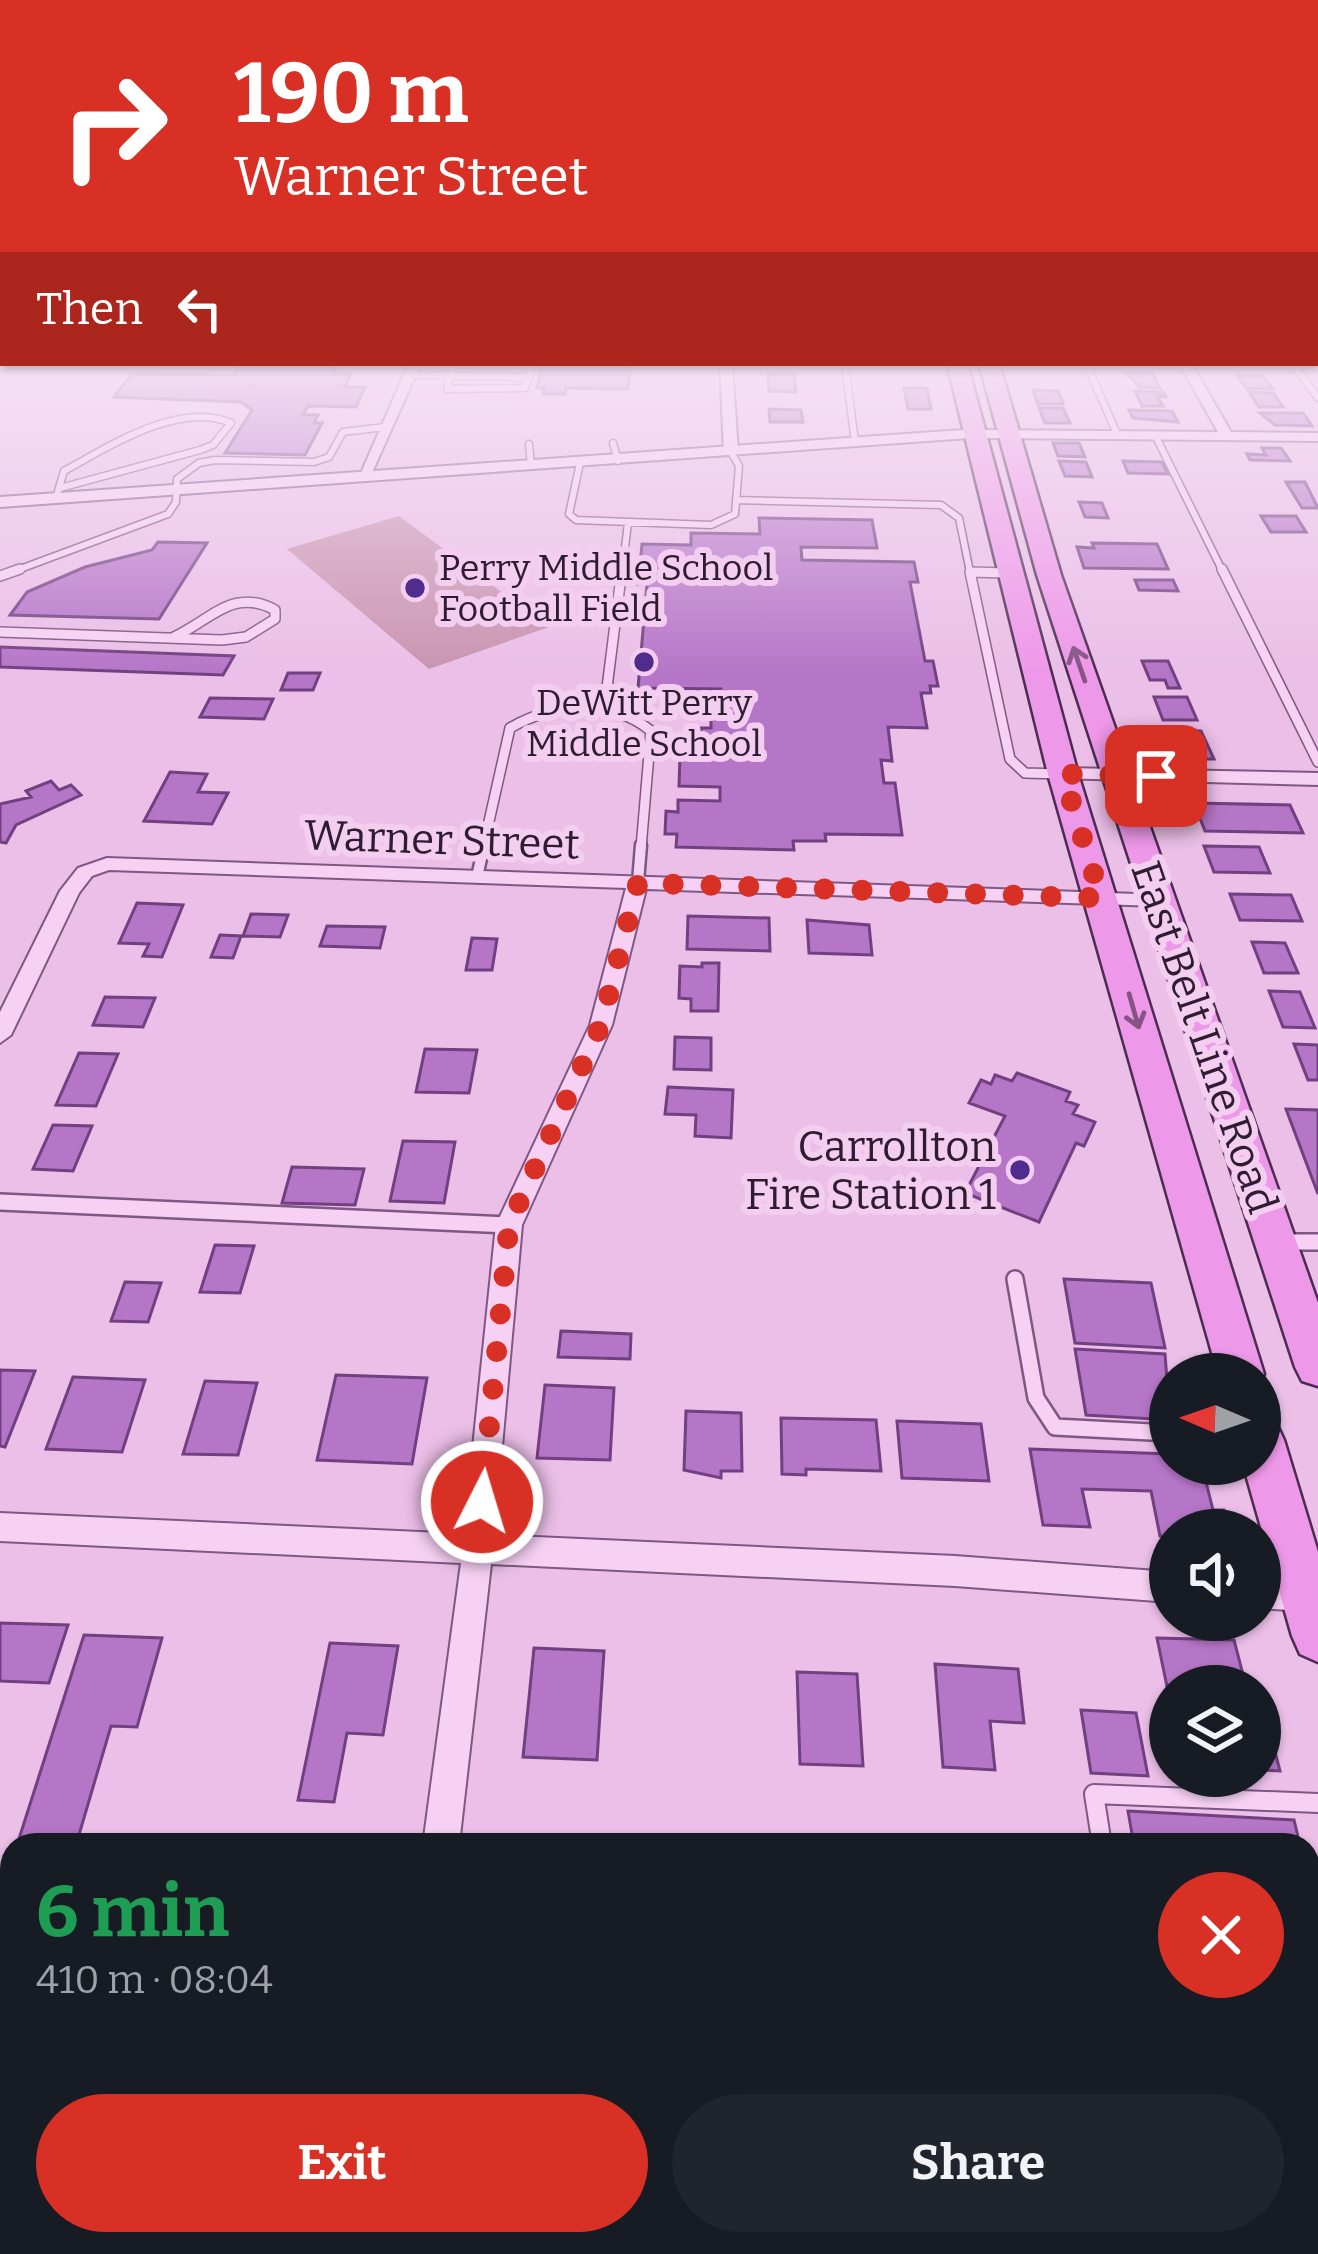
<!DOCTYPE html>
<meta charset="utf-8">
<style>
:root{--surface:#171b24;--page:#20242c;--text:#f1f3f6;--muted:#9ea1a6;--accent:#d93025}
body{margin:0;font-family:Bitter,serif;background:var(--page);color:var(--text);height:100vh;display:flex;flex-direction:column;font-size:45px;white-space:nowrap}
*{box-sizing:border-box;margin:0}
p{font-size:39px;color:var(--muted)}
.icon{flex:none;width:66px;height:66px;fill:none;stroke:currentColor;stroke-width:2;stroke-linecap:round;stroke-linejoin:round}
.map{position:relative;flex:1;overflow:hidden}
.side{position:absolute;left:0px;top:1833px;width:1320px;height:423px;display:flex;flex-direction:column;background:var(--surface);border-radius:36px 36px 0 0;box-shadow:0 3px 9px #0004}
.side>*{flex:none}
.guide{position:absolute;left:0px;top:0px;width:1320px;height:366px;box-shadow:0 3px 9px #0004;background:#d93025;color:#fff;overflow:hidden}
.needle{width:78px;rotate:272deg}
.controls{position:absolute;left:1149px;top:1353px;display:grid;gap:24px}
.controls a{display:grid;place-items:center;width:132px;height:132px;border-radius:50%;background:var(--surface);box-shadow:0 3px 9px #0004;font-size:60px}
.pin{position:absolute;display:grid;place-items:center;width:102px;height:102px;color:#fff;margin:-51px;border-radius:24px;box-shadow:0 6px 18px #0006}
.me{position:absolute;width:132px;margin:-66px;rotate:5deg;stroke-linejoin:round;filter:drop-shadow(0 0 9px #0008)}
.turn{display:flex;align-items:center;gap:42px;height:252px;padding:0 36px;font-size:54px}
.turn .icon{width:156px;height:156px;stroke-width:2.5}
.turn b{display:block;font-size:84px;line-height:102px}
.then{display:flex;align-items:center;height:114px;padding:0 36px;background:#0003;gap:24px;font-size:45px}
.round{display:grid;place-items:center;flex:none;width:126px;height:126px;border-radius:63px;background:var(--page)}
.head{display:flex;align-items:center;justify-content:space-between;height:204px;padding:0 36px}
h1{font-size:72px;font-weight:700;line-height:90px;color:#1e9e55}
.action{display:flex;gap:24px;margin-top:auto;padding:24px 36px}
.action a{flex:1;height:138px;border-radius:72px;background:var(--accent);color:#fff;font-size:48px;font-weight:700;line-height:138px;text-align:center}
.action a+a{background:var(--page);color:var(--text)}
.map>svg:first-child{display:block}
.green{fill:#c894af}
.building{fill:#b676c8;stroke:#714080;stroke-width:3}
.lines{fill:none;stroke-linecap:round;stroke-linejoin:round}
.service-far4-casing{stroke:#7e5883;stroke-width:9}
.service-far3-casing{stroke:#7e5883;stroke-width:12}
.service-far2-casing{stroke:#7e5883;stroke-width:15}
.service-far1-casing{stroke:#7e5883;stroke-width:20}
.service-casing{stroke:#7e5883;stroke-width:22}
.minor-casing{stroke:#7e5883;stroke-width:4}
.tertiary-casing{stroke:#7e5883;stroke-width:4}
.primary-casing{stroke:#4a2d50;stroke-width:5}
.service-far4{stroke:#f7d1f4;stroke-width:6}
.service-far3{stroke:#f7d1f4;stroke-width:9}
.service-far2{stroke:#f7d1f4;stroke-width:10}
.service-far1{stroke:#f7d1f4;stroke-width:15}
.service{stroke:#f7d1f4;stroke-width:18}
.minor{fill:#f7d1f4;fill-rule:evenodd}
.tertiary{fill:#f7d1f4;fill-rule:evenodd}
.primary{fill:#ee98e9;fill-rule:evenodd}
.oneway{stroke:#855485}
.route{stroke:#d93025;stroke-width:21;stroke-dasharray:0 37.8}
.poi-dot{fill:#4f2c8e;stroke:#f3cef0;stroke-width:4.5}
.labels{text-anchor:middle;stroke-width:12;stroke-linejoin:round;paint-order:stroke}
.far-poi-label{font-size:36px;fill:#2f1c33;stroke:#f3cef0;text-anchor:start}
.street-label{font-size:42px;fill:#2f1c33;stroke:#f3cef0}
.poi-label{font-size:42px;fill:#2f1c33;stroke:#f3cef0;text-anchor:end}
</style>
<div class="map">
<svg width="1318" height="2254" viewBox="0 0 1318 2254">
<rect width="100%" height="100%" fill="#ebbfe8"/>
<path class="green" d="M 399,516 L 549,627 L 429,669 L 287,549 Z"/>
<path class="building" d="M 242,363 L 338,363 L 332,374 L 351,374 L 345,387 L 365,387 L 356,407 L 308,406 L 303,415 L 318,415 L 314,423 L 322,423 L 305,455 L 225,453 L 252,410 L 241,402 L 114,397 L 132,374 L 234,375 Z
M 543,363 L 631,363 L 628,389 L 566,388 L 565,394 L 543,394 L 544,388 L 537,388 Z
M 1126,373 L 1152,373 L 1160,388 L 1140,387 Z
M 768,374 L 794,374 L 796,392 L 769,391 Z
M 1237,375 L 1263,376 L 1273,389 L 1246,388 Z
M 904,388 L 927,388 L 931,409 L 908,409 Z
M 1033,390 L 1058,391 L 1063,404 L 1038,404 Z
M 1135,391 L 1163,392 L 1166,397 L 1157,396 L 1163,406 L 1142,406 Z
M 1249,392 L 1273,393 L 1283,407 L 1259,407 Z
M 1039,408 L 1063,408 L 1070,423 L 1045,423 Z
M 769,409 L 801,410 L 803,422 L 770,422 Z
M 1129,410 L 1172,411 L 1178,422 L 1133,418 Z
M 1260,413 L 1303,413 L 1312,426 L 1275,425 Z
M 1053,443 L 1079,443 L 1085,457 L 1058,456 Z
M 1262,448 L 1281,448 L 1290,461 L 1250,460 L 1247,454 L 1266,455 Z
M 1059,461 L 1086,462 L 1092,477 L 1065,476 Z
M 1123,461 L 1162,462 L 1168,474 L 1128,473 Z
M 1286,482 L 1305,482 L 1318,508 L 1302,508 Z
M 1079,502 L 1102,503 L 1108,518 L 1085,517 Z
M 1261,516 L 1296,516 L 1306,532 L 1271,532 Z
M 759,518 L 872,520 L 877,548 L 801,547 L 802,560 L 914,562 L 918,582 L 910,582 L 925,661 L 933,661 L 938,686 L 930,686 L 931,693 L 921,693 L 927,728 L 888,727 L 892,761 L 881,760 L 884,783 L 895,783 L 902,835 L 825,834 L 826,841 L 793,841 L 794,850 L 676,847 L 677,834 L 665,834 L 666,811 L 678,812 L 678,800 L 720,801 L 720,787 L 679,786 L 680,756 L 691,757 L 692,742 L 700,743 L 701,728 L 711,728 L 711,713 L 721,713 L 721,689 L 638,688 L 647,584 L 638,584 L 642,544 L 691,545 L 691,533 L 760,534 Z
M 158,542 L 207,543 L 159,619 L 10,615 L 27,592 L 85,567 L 152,550 Z
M 1092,543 L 1157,544 L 1168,569 L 1084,568 L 1077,547 L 1094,548 Z
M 1135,580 L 1173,580 L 1178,591 L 1139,590 Z
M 0,647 L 234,656 L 223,675 L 0,667 Z
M 1142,661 L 1168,661 L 1180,688 L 1168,688 L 1165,680 L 1150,680 Z
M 288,673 L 320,673 L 313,690 L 281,690 Z
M 1154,697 L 1187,697 L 1197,720 L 1163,720 Z
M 210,698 L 273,699 L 264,719 L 200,717 Z
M 1168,730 L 1201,731 L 1214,759 L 1179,759 Z
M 170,772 L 207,774 L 198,792 L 228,793 L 212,824 L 144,821 Z
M 51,781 L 59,790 L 71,785 L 81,795 L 16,825 L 6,843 L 0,842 L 0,804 L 31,797 L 26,791 Z
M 1194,803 L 1290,805 L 1303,833 L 1205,831 Z
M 1204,846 L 1259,847 L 1270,873 L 1214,872 Z
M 1230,894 L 1291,895 L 1302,921 L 1240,920 Z
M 137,903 L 183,905 L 162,957 L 143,956 L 149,944 L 119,943 Z
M 251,914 L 288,915 L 280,937 L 243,936 Z
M 688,916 L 769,918 L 770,951 L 687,949 Z
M 807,920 L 869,925 L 872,955 L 809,953 Z
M 327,926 L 385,927 L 380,948 L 320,946 Z
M 220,935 L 241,936 L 233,958 L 211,957 Z
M 472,938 L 497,939 L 492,970 L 466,970 Z
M 1252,942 L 1285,943 L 1298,973 L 1264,973 Z
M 702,963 L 719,963 L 718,1011 L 691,1011 L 691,999 L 679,998 L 680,966 L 702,967 Z
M 1269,991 L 1300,992 L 1315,1028 L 1283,1027 Z
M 105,997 L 155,998 L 143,1027 L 93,1025 Z
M 675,1037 L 711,1038 L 711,1070 L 674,1069 Z
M 1294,1044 L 1318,1045 L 1318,1080 L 1308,1080 Z
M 425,1049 L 477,1050 L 469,1093 L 416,1092 Z
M 79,1053 L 118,1054 L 96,1106 L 56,1105 Z
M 1017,1073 L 1070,1092 L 1066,1101 L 1078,1105 L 1073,1114 L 1095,1122 L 1084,1146 L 1076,1143 L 1039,1222 L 965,1193 L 1005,1116 L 969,1103 L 981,1080 L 991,1084 L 995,1075 L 1012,1081 Z
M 668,1087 L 733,1090 L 731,1138 L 695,1136 L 696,1115 L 665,1114 Z
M 1286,1109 L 1318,1110 L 1318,1194 Z
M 53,1125 L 92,1126 L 73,1171 L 33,1169 Z
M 403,1141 L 455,1142 L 444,1203 L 390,1201 Z
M 292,1167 L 364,1169 L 355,1205 L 282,1203 Z
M 215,1245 L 254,1246 L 240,1293 L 200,1292 Z
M 1064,1279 L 1151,1283 L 1165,1348 L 1075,1343 Z
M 125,1282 L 161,1283 L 148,1322 L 111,1321 Z
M 561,1331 L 631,1334 L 630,1359 L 558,1357 Z
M 1075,1349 L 1165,1354 L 1170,1420 L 1086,1415 Z
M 0,1370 L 35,1371 L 5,1447 L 0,1446 Z
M 336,1375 L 427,1378 L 412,1464 L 317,1460 Z
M 73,1377 L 145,1380 L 122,1452 L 46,1449 Z
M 205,1381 L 257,1383 L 238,1455 L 183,1454 Z
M 545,1385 L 614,1388 L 610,1460 L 537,1458 Z
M 686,1411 L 741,1413 L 742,1471 L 721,1471 L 721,1478 L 684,1470 Z
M 781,1418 L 876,1420 L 881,1471 L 806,1469 L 806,1475 L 782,1474 Z
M 897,1421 L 981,1424 L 989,1481 L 902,1478 Z
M 1030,1449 L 1170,1454 L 1170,1464 L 1212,1464 L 1217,1482 L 1206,1482 L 1213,1510 L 1224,1510 L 1229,1530 L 1170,1530 L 1170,1536 L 1160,1536 L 1151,1491 L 1082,1489 L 1090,1527 L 1043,1525 Z
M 0,1623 L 68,1625 L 49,1683 L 0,1681 Z
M 84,1635 L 162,1638 L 137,1727 L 111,1726 L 76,1845 L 17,1845 Z
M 1157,1638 L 1234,1640 L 1246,1686 L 1170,1686 L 1170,1701 Z
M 330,1643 L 398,1646 L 383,1735 L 347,1733 L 334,1802 L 298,1800 Z
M 534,1648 L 604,1651 L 597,1760 L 523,1757 Z
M 935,1664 L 1018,1669 L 1024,1723 L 990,1721 L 995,1770 L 943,1767 Z
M 797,1672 L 857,1674 L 863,1766 L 800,1764 Z
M 1260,1706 L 1263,1706 L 1280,1771 L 1260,1770 Z
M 1081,1710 L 1136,1713 L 1148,1776 L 1091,1773 Z
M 1128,1811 L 1294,1820 L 1300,1845 L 1134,1845 Z
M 1308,1876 L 1318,1916 L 1318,2141 L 1308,2140 Z
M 0,2117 L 12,2117 L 12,2224 L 4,2254 L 0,2254 Z
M 66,2244 L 127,2244 L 124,2254 L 63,2254 Z
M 194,2244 L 293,2244 L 291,2254 L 192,2254 Z
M 494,2244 L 575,2244 L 574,2254 L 493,2254 Z"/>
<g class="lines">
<defs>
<path id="service-far4" d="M 453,363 L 447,389 L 525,388 L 533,363
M 845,363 L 855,442
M 1086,363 L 1117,434
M 1292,363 L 1318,398
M 409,375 L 528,377
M 1155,435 L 1223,572
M 613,443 L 618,461
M 529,444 L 531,466
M 580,463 L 569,514 L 576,520 L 711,525 L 735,514 L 739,466 L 731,452
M 56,498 L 64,471 C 108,447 180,400 231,423 L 213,445 L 200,450 L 60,488
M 736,500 L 941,505 L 959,518 L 970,572
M 12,572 L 168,514 L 176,502 L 177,479 L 199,463 L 215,460 L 314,462 L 329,457 L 343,432 L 385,427
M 622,572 L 628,523"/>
<path id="service-far3" d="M 1222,569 L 1318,762
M 1008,573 L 970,572 L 1010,759 L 1025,773 L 1062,774
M 0,576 L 20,569
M 0,632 L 222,640 L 246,637 L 275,619 L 275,610 C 233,587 211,620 174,637
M 604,711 L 622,569
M 483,848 L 510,728 C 553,703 611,698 651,731 L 641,848"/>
<path id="service-far2" d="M 477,877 L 484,845
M 638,882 L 641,845
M 0,1202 L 44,1204"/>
<path id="service-far1" d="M 0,1202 L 508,1225
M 1283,1242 L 1318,1242
M 1015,1279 L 1036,1398 L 1055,1427 L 1170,1433"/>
<path id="service" d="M 1102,1845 L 1094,1794 L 1318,1803
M 1308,2161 L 1318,2162"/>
<path id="minor" d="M 409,363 L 421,363 L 370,477 L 358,480 Z
M 720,363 L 732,363 L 738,452 L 731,456 L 724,452 Z
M 1179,363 L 1191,363 L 1231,432 L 1318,433 L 1318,441 L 977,438 L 971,434 L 977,430 L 1218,432 Z
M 1063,768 L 1318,773 L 1318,785 L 1056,778 L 1056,770 Z
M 107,858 L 1165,895 L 1168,900 L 1158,906 L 646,889 L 612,1025 L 522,1225 L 494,1535 L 955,1556 L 1170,1572 L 1170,1602 L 955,1586 L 491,1564 L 459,1845 L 423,1845 L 461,1563 L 0,1541 L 0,1513 L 464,1534 L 496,1225 L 590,1025 L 626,888 L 109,870 L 92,876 L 79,893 L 11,1035 L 0,1043 L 0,1012 L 60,891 L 78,868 Z
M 1260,1578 L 1318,1582 L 1318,1612 L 1260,1608 Z
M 371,2244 L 413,2244 L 412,2254 L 370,2254 Z"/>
<path id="tertiary" d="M 977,429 L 983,431 L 983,437 L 0,507 L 0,497 Z"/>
<path id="primary" d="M 947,363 L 967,363 L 1078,774 L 1264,1374 L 1260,1382 L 1260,1374 L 1218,1374 L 1048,774 Z
M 979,363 L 999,363 L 1061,575 L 1318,1303 L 1318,1386 L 1302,1381 L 1295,1367 L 1037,575 Z
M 1260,1419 L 1277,1425 L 1284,1440 L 1318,1552 L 1318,1662 L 1300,1654 L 1292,1636 L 1243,1464 L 1260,1464 Z"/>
</defs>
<use href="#service-far4" class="service-far4-casing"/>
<use href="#service-far3" class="service-far3-casing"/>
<use href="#service-far2" class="service-far2-casing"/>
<use href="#service-far1" class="service-far1-casing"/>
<use href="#service" class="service-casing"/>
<use href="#minor" class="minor-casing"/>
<use href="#tertiary" class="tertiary-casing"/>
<use href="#primary" class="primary-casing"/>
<use href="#service-far4" class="service-far4"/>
<use href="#service-far3" class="service-far3"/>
<use href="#service-far2" class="service-far2"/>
<use href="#service-far1" class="service-far1"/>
<use href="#service" class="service"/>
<use href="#minor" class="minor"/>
<use href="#tertiary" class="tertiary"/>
<use href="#primary" class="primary"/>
</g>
<defs><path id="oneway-shaft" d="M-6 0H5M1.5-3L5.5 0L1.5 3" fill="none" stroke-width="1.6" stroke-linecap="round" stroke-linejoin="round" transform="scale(3)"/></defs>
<g class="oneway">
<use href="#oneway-shaft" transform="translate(1079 664) rotate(-109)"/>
<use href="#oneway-shaft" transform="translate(1134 1011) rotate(74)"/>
</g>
<linearGradient id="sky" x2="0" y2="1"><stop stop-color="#96b8cc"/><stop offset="0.53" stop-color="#f6e2f5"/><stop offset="1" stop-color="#f6e2f5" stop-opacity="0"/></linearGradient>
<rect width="1318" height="672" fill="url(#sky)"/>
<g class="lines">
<path class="route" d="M 482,1502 L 509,1225 L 601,1025 L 638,883 L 1101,898 L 1063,774 L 1156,776"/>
</g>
<g class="poi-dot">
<circle cx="415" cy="588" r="12"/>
<circle cx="644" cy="662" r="12"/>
<circle cx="1020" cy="1170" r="12"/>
</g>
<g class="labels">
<g class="far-poi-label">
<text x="439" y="580">Perry Middle School<tspan x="439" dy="41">Football Field</tspan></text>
<text x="644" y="715" text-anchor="middle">DeWitt Perry<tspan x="644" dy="41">Middle School</tspan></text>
</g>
<g class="street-label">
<text transform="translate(442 839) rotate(2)" y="15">Warner Street</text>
<text transform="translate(1205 1037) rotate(71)" y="15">East Belt Line Road</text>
</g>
<g class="poi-label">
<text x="996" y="1161">Carrollton<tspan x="996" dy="48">Fire Station 1</tspan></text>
</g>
</g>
</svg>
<div class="controls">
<a><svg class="needle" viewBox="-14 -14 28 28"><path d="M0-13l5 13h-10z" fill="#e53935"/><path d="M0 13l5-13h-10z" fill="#9ea1a6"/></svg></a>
<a><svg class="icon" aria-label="sound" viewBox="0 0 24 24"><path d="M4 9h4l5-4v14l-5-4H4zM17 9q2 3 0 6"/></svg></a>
<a><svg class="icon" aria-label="layers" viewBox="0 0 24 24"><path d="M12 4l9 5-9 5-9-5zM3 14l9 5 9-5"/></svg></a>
</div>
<div class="pin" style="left:1156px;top:776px;background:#d93025"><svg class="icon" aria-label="arrive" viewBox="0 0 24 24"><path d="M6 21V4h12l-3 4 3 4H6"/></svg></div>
<svg class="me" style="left:482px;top:1502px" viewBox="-20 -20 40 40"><circle r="17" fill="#d93025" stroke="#fff" stroke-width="3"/><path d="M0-11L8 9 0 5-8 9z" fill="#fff"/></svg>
<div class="guide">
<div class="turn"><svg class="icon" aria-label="right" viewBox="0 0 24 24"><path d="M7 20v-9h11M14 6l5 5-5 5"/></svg><div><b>190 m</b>Warner Street</div></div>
<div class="then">Then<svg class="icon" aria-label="left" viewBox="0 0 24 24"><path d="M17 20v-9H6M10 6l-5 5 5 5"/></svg></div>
</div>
<section class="side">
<div class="head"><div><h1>6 min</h1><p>410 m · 08:04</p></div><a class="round" style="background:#d93025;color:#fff"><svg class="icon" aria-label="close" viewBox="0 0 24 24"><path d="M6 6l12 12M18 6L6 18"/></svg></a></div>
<div class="action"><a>Exit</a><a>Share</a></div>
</section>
</div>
